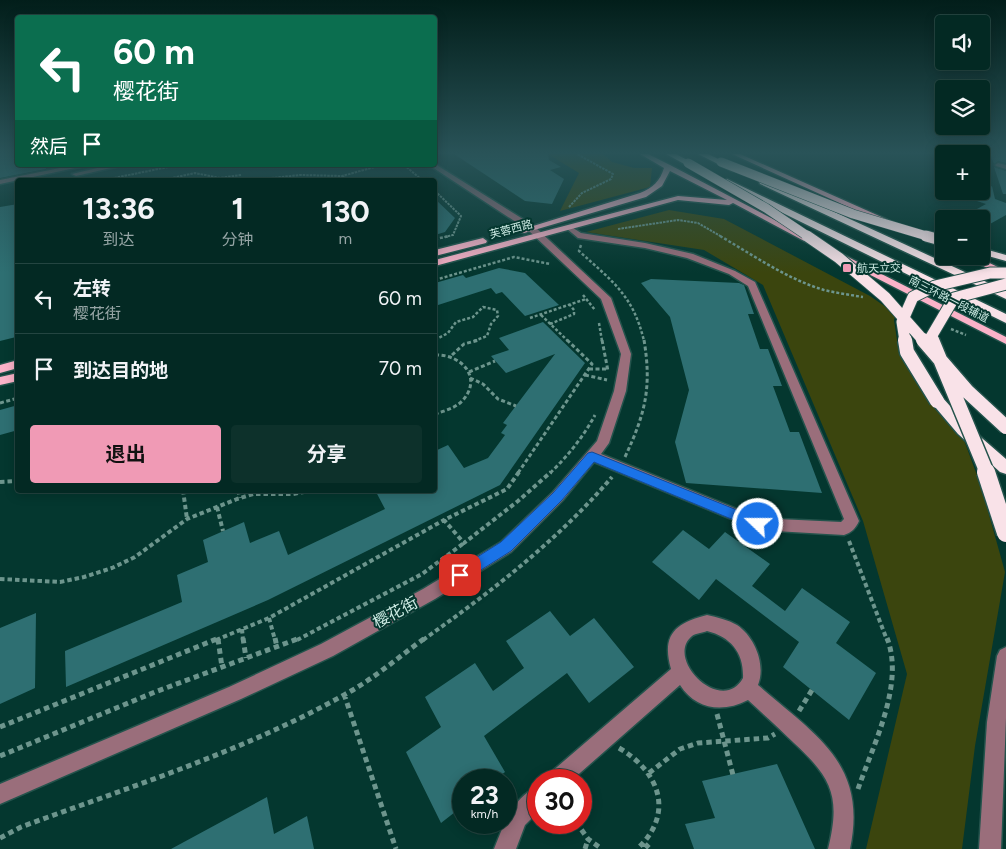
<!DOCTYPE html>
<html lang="zh">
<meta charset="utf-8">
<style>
:root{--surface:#032923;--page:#0d312b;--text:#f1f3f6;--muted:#97a6a6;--line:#244541;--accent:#f09ab5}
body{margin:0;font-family:Figtree,"Noto Sans SC",sans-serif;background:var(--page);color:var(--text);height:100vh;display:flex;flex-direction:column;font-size:19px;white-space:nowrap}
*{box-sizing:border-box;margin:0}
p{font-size:16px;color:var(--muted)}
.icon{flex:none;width:28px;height:28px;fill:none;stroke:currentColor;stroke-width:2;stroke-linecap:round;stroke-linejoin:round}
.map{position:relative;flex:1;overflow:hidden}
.panel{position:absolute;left:15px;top:178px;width:422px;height:315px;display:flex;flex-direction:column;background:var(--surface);border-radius:5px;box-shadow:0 2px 12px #0003,0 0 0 1px var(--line)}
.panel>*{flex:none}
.banner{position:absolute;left:15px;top:15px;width:422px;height:152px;border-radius:5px;box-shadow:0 2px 12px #0003,0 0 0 1px var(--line);background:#0b6e4f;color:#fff;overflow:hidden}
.fabs{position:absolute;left:935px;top:15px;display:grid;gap:10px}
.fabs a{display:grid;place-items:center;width:55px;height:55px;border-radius:5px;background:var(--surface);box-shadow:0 2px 12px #0003,0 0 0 1px var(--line);font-size:25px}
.speed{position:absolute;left:452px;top:769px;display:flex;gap:10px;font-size:25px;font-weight:700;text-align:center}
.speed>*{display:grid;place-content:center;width:65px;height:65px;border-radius:50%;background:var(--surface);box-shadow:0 2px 12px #0003,0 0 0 1px var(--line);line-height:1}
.speed small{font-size:12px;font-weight:400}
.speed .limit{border:8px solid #d22;background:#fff;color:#111}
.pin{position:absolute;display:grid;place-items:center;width:42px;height:42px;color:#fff;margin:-21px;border-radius:10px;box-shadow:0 2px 8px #0006}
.me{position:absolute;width:55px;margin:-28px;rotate:292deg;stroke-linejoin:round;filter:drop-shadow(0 0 4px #0008)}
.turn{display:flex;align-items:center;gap:18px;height:105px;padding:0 15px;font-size:22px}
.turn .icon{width:65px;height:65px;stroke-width:2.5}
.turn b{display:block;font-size:35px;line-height:42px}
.then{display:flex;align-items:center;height:48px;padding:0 15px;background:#0003;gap:10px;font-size:19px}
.eta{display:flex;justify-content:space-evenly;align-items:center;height:85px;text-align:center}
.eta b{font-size:30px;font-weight:700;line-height:35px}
.cta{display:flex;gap:10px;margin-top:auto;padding:10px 15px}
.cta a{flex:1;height:58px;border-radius:5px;background:var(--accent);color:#111;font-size:20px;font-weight:700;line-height:58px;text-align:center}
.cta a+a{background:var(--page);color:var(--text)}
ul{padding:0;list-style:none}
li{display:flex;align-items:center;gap:15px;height:70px;padding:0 15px;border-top:1px solid var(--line)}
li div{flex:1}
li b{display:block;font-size:19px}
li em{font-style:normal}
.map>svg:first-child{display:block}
.green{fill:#3b450e}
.building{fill:#2e6f72}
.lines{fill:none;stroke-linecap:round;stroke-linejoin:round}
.minor-casing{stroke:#24534c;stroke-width:3}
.major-casing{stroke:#24534c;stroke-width:3}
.highway-casing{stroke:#24534c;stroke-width:3}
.path-far4{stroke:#6d958d;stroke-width:2;stroke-dasharray:2.5 1;stroke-linecap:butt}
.path-far3{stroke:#6d958d;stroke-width:2.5;stroke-dasharray:3 2;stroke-linecap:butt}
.path-far2{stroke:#6d958d;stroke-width:3;stroke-dasharray:4 2.5;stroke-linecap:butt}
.path-far1{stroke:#6d958d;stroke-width:4;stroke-dasharray:4.5 3;stroke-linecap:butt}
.path{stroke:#6d958d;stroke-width:5;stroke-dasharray:5.5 4;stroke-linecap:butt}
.minor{fill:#9a6e7b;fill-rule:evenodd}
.major{fill:#fbb2c8;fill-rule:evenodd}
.highway{fill:#f9e2e8;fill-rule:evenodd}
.highway-bridge-far3-casing{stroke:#24534c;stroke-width:10;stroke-linecap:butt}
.highway-bridge-far2-casing{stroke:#24534c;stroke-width:13;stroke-linecap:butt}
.highway-bridge-far1-casing{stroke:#24534c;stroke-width:17;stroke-linecap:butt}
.highway-bridge-casing{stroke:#24534c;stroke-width:21;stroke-linecap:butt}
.highway-bridge-far3{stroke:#f9e2e8;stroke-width:9}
.highway-bridge-far2{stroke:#f9e2e8;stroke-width:11}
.highway-bridge-far1{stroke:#f9e2e8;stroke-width:14}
.highway-bridge{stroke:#f9e2e8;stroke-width:18}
.route{fill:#1a73e8;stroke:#114b97}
.poi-dot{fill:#f09ab5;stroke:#04372f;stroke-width:2}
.labels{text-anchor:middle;stroke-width:4;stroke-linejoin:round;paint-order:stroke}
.far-street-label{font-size:11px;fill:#cbe9e2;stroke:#04372f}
.far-poi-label{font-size:11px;fill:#cbe9e2;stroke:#04372f;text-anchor:start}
.near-street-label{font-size:16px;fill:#cbe9e2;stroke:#04372f}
</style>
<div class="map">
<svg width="1006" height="849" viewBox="0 0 1006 849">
<rect width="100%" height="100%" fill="#04372f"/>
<path class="green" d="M 548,154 L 603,154 L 612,162 L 634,168 L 652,168 L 650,187 L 560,211 L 579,173 Z
M 669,210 L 724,219 L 870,296 L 896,314 L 894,320 L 899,353 L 930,400 L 961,432 L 981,486 L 1005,572 L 975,746 L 962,849 L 866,849 L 907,674 L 863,521 L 763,285 L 704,250 L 586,232 Z"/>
<path class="building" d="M 0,154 L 18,154 L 18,165 L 45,165 L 46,169 L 0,178 Z
M 454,154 L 548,154 L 549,160 L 561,167 L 550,170 L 564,179 L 552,204 L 525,201 Z
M 990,154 L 1006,154 L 1006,163 L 998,161 L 994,164 Z
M 994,167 L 1006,171 L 1006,194 L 1003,194 Z
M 992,186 L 995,199 L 1006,203 L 1006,215 L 981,229 L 981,219 L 959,219 L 986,204 L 956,194 L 956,191 L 984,191 Z
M 435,199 L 455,218 L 445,232 L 435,235 Z
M 18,204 L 18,334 L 16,337 L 0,341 L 0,207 Z
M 499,268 L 525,273 L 559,305 L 525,316 L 502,292 L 496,294 L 491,288 L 435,306 L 435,283 L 463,275 L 466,278 Z
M 651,279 L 739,283 L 744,285 L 754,314 L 748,314 L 760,349 L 768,349 L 782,386 L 773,386 L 790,432 L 799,432 L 822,493 L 686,483 L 675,442 L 689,390 L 670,317 L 641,283 Z
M 543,322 L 585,363 L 500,485 L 268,600 L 66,687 L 65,651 L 182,602 L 177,575 L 208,562 L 203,540 L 244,522 L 250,543 L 279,531 L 288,555 L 385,509 L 375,490 L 435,490 L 435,451 L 448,445 L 464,468 L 488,458 L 505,435 L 501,433 L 507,425 L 503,423 L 555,354 L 506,373 L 491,356 L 509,350 L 499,338 Z
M 18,405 L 18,430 L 0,435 L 0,410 Z
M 683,530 L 709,549 L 725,532 L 770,564 L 752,586 L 785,611 L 802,588 L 850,622 L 836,643 L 876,673 L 849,720 L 783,667 L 799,642 L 716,579 L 699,600 L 652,562 Z
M 550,611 L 570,636 L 594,618 L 634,667 L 589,703 L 567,673 L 484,736 L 505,772 L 495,780 L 464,780 L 464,805 L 441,823 L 406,752 L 441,727 L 425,697 L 475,663 L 493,691 L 524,668 L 506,641 Z
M 36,613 L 35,688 L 0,704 L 0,628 Z
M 777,764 L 815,849 L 694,849 L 685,824 L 715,818 L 702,781 Z
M 267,797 L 274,834 L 307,816 L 314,849 L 171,849 Z"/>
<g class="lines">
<defs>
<path id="minor" d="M 998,163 L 1006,165 L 1006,169 L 996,166 L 995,165 Z
M 435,164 L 534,226 L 611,298 L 631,354 L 626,391 L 609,443 L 601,454 L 759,518 L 841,522 L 844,519 L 748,286 L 729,274 L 687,258 L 645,248 L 578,238 L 566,228 L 570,226 L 581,233 L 645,243 L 693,254 L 735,271 L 755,282 L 859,521 C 856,528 851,533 844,535 L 758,530 L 594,462 L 563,500 L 511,552 L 435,599 L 333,656 L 241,699 L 0,804 L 0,784 L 229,687 L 321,644 L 423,589 L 501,542 L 553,492 L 597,441 L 614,391 L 621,354 L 601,299 L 528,230 L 429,165 Z
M 75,165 L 89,165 L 0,184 L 0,180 Z
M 110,165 L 124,165 L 76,176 L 72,174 Z
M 707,615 C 717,617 728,620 737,625 C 755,637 766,665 758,685 C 815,735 868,763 850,849 L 828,849 C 841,797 832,778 794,743 C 779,728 763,714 748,700 C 723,713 696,710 680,685 L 572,780 L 547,780 L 550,773 L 671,669 C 661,634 676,623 707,615 ZM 707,631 C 731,637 744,653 743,678 C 722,716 664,659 692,636 C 696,633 702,633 707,631 Z
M 1006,647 L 1006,718 L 1001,849 L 979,849 L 987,722 L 997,656 L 1000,650 Z
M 539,786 L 539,811 L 525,825 L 516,849 L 494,849 C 504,825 512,797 539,786 Z"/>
<path id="major" d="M 640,154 L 648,154 L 670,165 L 815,241 L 808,243 L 733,203 L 729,205 L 678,200 L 435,266 L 435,260 L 678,196 L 727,200 L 670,171 L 662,186 L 646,197 L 524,233 L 517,231 L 640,193 C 653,188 660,181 664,168 Z
M 732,154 L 740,154 L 895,223 L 888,225 Z
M 483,238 L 487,241 L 486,243 L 435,256 L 435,250 Z
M 840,253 L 1006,337 L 1006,344 L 837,258 L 836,256 Z
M 963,256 L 975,256 L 1006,271 L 1006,277 Z
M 18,360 L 18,368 L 0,373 L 0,365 Z
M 18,373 L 18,381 L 0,385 L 0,377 Z"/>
<path id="highway" d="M 666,154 L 676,154 L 706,170 L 699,172 Z
M 698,154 L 708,154 L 739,169 L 732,171 Z
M 727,179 L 1006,314 L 1006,323 L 724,184 L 723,182 Z
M 763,179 L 1006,291 L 1006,299 L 760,184 L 759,182 Z
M 981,248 L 1006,255 L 1006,261 L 981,254 Z
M 937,396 L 942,397 L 968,426 L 1006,459 L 1006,474 L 1000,472 L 958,434 L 930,401 L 932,397 Z"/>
</defs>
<use href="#minor" class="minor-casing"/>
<use href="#major" class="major-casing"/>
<use href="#highway" class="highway-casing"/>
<path class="path-far4" d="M 404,165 L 422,180
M 342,176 L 351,180
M 104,180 L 178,165
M 163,180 L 195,173 L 220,178 L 241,175
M 254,180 L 300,175 L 342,176 L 382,165
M 435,191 L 461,216 L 453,235 L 444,237
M 569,207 L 582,193 L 611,179 L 613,174 L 577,154
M 618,229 L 678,220 L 698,223 L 722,237"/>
<path class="path-far3" d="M 720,236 C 753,255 787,279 824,290 C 837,293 850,295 863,297
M 435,239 L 450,236
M 581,245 L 579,251 C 613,282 633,295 644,341
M 435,280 L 514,257 L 550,264
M 583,295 L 595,310
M 541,315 L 568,341
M 530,318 L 586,299
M 599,323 L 602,341
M 550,324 L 574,314 L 574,310 L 570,305
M 951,329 L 966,335
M 435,340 L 448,333 L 456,322 L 473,317 L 483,307 L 497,310 L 498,316 L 491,324 L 487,336 L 474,341"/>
<path class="path-far2" d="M 602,340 L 608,371
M 435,355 C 461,354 483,377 463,400 C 456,408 444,411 435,414
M 452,355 L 464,344 L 479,340
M 589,369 L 608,369
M 469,372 L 495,361
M 585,375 L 607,380
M 470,378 L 483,384 L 498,399 L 516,406
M 0,403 L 18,398
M 625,457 C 645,414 652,388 644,340
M 518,473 L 592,364 L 567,340
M 550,473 C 568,456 583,437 595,415"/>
<path class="path-far1" d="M 519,472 L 507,489 L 444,520 L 464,543 L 518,501 L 551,472
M 0,482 L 18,481
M 183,490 L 187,519
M 238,490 L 240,498
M 217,507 L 223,531
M 849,541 L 887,640
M 0,579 L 60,582 L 84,577 L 112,568 L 135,557 L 187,519 L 237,499 L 253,494 L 293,494 L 315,490
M 269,618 L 275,640
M 242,629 L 243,640
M 216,640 L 269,618 L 444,520
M 297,640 L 422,574 L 464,543
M 423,640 C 492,591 557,541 612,477"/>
<path class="path" d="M 243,638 L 246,658
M 275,638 L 277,647
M 218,639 L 222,667
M 344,694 L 396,849
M 799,711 L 812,690
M 717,714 L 733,775
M 0,727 L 219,638
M 619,748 C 660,772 675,814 637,849
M 0,756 L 155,692 L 300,638
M 649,773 L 680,749 L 698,743 L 768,738 L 775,734
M 858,789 C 873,745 905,684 887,638
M 576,822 L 588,839 L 602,849
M 0,838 L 21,827 C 132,786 248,750 351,691 C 377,676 400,656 425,638
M 645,844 L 650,849
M 585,849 L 588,839"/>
<use href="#minor" class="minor"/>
<use href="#major" class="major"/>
<use href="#highway" class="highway"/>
<defs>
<path id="highway-bridge-far3" d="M 721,162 L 853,214 L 930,237
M 688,163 L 766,208 L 809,237"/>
<path id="highway-bridge-far2" d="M 807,236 L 839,258 L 885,297 L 924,341
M 926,236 L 944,241
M 905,341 L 902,322 L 913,297 L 935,286 L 990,273 L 1006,273
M 933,341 L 931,337 L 954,298 L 1006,284"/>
<path id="highway-bridge-far1" d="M 905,340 L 907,352 L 937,401
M 923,340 L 968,392 L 1006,427
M 932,340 L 987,473"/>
<path id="highway-bridge" d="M 986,472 L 1006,533"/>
</defs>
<use href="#highway-bridge-far3" class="highway-bridge-far3-casing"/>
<use href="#highway-bridge-far2" class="highway-bridge-far2-casing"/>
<use href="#highway-bridge-far1" class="highway-bridge-far1-casing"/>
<use href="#highway-bridge" class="highway-bridge-casing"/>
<use href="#highway-bridge-far3" class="highway-bridge-far3"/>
<use href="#highway-bridge-far2" class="highway-bridge-far2"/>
<use href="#highway-bridge-far1" class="highway-bridge-far1"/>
<use href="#highway-bridge" class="highway-bridge"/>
</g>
<linearGradient id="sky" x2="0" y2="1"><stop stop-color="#021e1a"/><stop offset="0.56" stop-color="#295358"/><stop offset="1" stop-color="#295358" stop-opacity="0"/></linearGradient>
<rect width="1006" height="273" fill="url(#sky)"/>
<path class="route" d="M 592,452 L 762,520 L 764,524 L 762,528 L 758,530 L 753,528 L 594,462 L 562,500 L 511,551 L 465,580 L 460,582 L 455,580 L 452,575 L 455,571 L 501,542 L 553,493 L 588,453 Z"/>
<rect class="poi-dot" x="842" y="263" width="10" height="10" rx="2.5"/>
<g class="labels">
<g class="far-street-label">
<text transform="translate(511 229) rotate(-15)" y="4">芙蓉西路</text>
<text transform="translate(949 299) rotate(27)" y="4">南三环路一段辅道</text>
</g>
<g class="far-poi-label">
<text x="857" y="272">航天立交</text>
</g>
<g class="near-street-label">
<text transform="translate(395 612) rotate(-28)" y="6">樱花街</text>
</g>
</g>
</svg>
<div class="fabs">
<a><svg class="icon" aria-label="sound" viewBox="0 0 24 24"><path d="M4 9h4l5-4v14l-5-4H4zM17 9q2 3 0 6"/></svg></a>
<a><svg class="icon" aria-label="layers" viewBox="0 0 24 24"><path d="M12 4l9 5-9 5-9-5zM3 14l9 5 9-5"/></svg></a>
<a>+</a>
<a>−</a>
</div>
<div class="speed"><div>23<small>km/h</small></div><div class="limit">30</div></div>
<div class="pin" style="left:460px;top:575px;background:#d93025"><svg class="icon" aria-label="arrive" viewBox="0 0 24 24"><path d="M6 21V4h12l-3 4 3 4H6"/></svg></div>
<svg class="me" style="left:758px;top:524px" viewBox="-20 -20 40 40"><circle r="17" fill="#1a73e8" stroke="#fff" stroke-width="3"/><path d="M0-11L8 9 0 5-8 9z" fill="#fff"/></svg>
<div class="banner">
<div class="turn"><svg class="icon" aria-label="left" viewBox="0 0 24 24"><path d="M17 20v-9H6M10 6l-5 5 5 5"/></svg><div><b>60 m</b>樱花街</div></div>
<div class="then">然后<svg class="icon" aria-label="arrive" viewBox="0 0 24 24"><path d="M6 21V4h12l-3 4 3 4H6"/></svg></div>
</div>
<section class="panel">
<div class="eta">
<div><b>13:36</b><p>到达</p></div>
<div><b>1</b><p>分钟</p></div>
<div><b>130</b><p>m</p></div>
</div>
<ul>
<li><svg class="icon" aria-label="left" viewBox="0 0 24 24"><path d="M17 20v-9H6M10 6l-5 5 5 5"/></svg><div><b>左转</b><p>樱花街</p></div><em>60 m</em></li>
<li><svg class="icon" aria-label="arrive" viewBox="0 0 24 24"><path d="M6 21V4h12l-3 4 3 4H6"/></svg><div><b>到达目的地</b></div><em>70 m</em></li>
</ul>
<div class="cta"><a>退出</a><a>分享</a></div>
</section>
</div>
